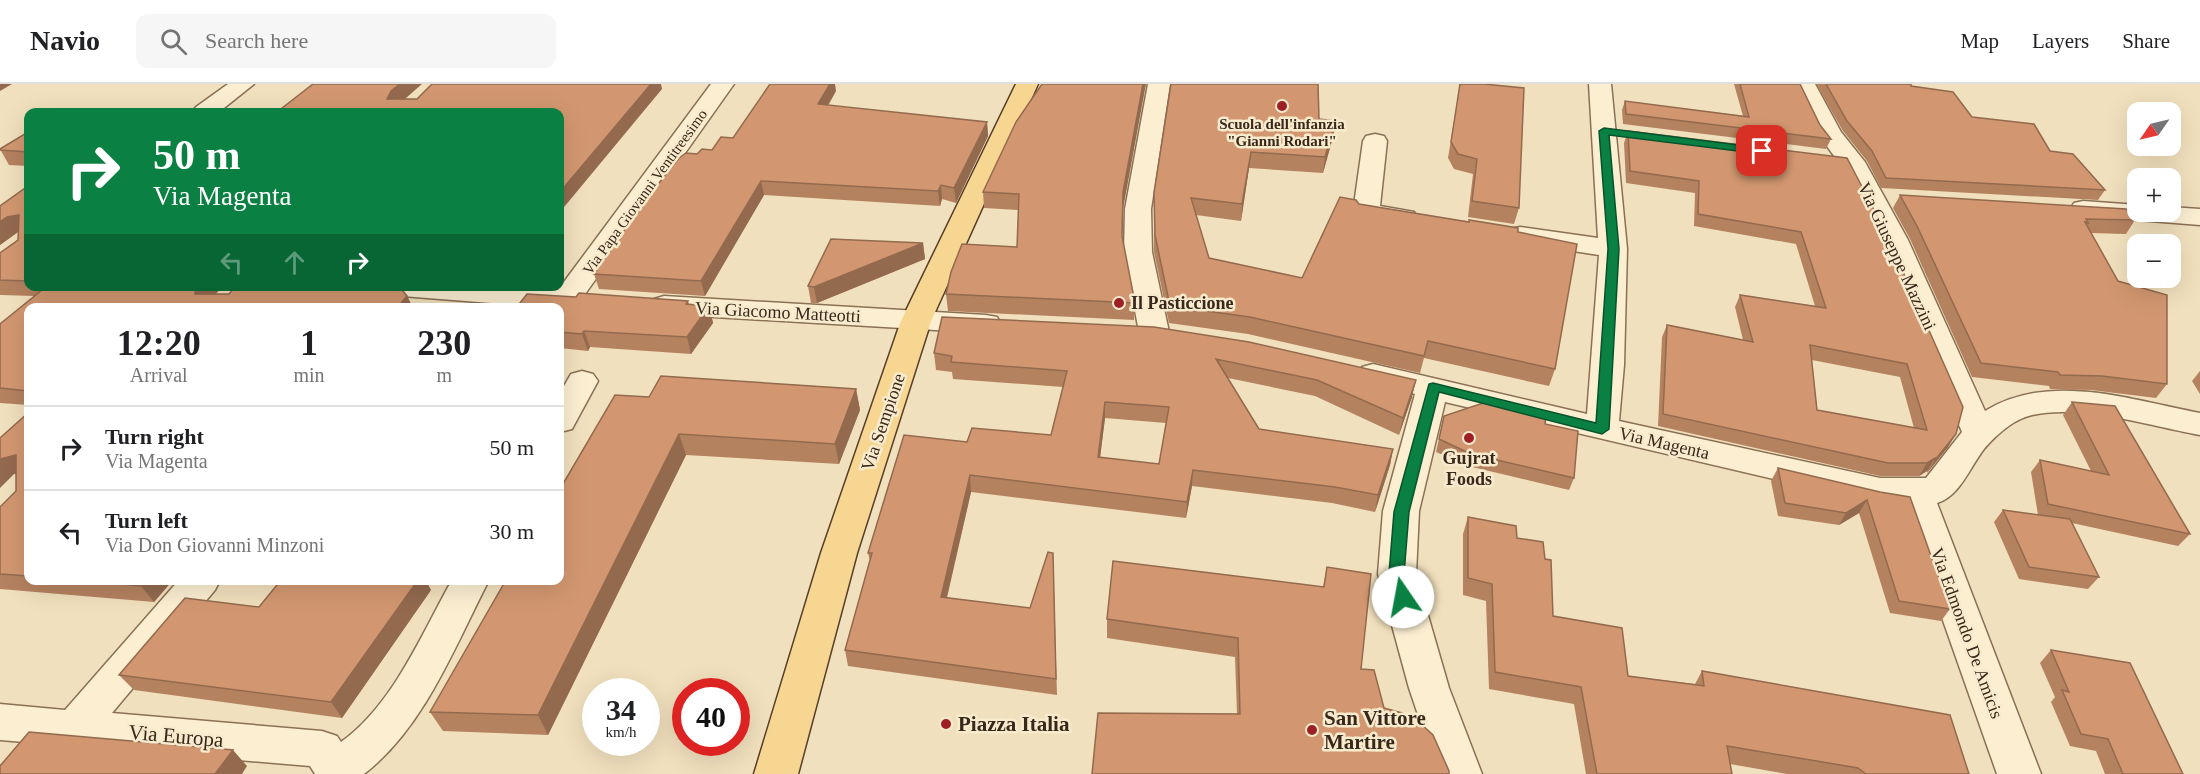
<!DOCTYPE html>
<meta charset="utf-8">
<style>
:root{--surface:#fff;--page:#f6f6f6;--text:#202124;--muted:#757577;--line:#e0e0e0}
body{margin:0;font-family:"Times New Roman",serif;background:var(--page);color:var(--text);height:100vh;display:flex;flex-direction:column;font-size:22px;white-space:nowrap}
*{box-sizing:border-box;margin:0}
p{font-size:20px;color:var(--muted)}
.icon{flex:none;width:33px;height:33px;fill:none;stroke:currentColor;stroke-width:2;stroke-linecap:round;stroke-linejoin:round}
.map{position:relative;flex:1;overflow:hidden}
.panel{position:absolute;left:24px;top:219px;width:540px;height:282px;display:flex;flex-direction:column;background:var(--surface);border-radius:12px;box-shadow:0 6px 24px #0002}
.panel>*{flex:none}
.top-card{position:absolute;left:24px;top:24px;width:540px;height:183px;border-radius:12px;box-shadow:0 6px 24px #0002;background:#0b8043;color:#fff;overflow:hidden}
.needle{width:39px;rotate:236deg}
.buttons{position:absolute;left:2127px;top:18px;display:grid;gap:12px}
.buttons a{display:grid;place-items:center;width:54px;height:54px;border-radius:12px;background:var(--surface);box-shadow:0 6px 24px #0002;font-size:30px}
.speed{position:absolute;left:582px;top:594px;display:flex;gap:12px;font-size:30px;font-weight:700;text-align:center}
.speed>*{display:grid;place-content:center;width:78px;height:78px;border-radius:50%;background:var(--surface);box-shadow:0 6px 24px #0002;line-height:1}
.speed small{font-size:15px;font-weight:400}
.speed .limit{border:9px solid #d22;background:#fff;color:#111}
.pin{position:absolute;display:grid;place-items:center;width:51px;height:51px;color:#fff;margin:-26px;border-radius:12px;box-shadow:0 3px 9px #0006}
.me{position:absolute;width:66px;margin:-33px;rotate:348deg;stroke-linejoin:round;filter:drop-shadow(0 0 4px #0008)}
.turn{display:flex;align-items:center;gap:21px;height:126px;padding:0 30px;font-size:27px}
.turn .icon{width:78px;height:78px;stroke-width:2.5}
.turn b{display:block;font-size:42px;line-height:51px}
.lanes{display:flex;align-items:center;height:57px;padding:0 30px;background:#0003;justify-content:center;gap:30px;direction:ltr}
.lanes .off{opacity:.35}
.eta{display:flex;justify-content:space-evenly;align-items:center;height:102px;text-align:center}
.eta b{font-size:36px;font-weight:700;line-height:42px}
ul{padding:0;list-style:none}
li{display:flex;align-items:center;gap:18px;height:84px;padding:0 30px;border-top:2px solid var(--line)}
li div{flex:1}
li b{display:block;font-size:22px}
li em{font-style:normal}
header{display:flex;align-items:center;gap:36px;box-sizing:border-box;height:84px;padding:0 30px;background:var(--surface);border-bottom:2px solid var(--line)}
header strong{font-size:28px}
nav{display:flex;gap:33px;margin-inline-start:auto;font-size:21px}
.search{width:420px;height:54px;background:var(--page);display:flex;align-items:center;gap:15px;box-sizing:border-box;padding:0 21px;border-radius:12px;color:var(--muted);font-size:22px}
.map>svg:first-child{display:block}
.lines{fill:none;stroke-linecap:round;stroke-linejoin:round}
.minor-casing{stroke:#8a7055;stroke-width:3}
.major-casing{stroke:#573e2a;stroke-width:3}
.minor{fill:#fbeed1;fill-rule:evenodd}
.major{fill:#f7d692;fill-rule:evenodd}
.wall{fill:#b58260;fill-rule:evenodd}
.shaded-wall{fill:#936a4e}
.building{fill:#d29770;stroke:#936a4e;stroke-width:1.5;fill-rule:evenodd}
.route{fill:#0b8043;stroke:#07532c;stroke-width:1.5}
.poi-dot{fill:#9d2124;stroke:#f8ebcd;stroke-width:2}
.labels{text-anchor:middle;stroke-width:5;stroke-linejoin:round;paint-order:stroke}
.far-poi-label{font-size:15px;font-weight:bold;fill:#38281b;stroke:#f8ebcd}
.far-street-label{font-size:15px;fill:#38281b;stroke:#f8ebcd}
.street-label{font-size:18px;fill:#38281b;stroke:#f8ebcd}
.poi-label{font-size:18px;font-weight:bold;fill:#38281b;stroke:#f8ebcd;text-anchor:start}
.near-poi-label{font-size:21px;font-weight:bold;fill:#38281b;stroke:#f8ebcd;text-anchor:start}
.near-street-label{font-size:21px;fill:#38281b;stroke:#f8ebcd}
</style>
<header>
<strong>Navio</strong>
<div class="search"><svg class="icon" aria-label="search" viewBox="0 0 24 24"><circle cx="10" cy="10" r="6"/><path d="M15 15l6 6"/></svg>Search here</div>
<nav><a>Map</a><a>Layers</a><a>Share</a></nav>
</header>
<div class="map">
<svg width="2200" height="690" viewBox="0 0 2200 690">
<rect width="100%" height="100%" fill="#f1e0bd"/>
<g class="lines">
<defs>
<path id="minor" d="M 228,0 L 254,0 L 219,28 L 192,28 L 196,23 Z
M 711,0 L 734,0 L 583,213 L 585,216 L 580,222 L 566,225 L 389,211 L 379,208 L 375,202 L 509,202 L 558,206 Z
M 1148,0 L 1170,0 L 1151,125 L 1152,168 L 1169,248 L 1165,255 L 1154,257 L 1143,255 L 1139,248 L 1124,168 L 1125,125 Z
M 1589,0 L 1611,0 L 1627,165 L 1624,281 L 1619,337 L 1880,394 L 1926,394 L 1962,348 L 1880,156 L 1840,80 L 1818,50 L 1793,0 L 1815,0 L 1841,48 L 1865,78 L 1908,156 L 1985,327 C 2049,287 2132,316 2200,329 L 2200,351 C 2150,342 2082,320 2032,331 C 2014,335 1996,351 1984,365 C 1970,383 1960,412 1937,419 L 2041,690 L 1997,690 L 1902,420 L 1880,420 L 1445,318 L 1419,427 L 1416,490 L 1449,604 L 1482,690 L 1438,690 L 1409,604 L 1378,490 L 1383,427 L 1415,310 L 1362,297 L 1357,290 L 1362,283 L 1373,280 L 1587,330 L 1599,171 L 1520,159 L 1510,157 L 1506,151 L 1510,145 L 1520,143 L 1598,154 Z
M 1375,50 L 1384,52 L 1387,57 L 1380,122 L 1414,128 L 1417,134 L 1414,140 C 1396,144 1374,138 1357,134 L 1353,128 L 1363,57 L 1366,52 Z
M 2083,117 L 2138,121 L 2138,128 L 2170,128 L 2170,123 L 2200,125 L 2200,141 L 2074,131 L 2070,125 L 2074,119 Z
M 664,212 L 986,231 L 997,233 L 1001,240 L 997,247 L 986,249 L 664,230 L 654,227 L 649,221 L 654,215 Z
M 582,287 L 593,290 L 598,297 L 572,345 L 560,348 L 560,309 L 571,290 Z
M 179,496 L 220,496 L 215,506 L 112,629 L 322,647 L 337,652 L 341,658 C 393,621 421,551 452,496 L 489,496 C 455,562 424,644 364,690 L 315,690 L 310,682 L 0,656 L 0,620 L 65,626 Z"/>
<path id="major" d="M 1016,0 L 1038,0 L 931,237 L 857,469 L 798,690 L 754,690 L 821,469 L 901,237 Z"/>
</defs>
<use href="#minor" class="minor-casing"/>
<use href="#major" class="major-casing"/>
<use href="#minor" class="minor"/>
<use href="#major" class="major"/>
</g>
<path class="wall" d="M 1042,0 L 1123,125 L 1122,153 L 1135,219 L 1134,236 L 948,227 L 946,210 L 1017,163 L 1019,126 L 984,124 L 983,108 Z
M 1460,0 L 1519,124 L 1514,140 L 1468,133 L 1473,90 L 1454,85 L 1448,74 Z
M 1734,0 L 1800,0 L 1820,41 L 1831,55 L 1826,65 L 1623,40 L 1622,26 L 1625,17 L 1743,32 Z
M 1816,0 L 1911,0 L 1911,2 L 1972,33 L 2050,67 L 2105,106 L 2098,116 L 1881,104 L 1867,77 L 1843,47 Z
M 836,7 L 828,22 L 987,38 L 988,52 L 956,119 L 942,115 L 940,122 L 764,111 L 705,212 L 599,205 L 594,190 L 697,70 L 712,66 L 733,54 Z
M 1319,35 L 1336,37 L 1333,53 L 1323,89 L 1249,84 L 1241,137 L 1196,131 L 1209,174 L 1302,194 L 1359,120 L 1518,148 L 1555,285 L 1549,302 L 1424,274 L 1420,289 L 1248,250 L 1169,239 L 1154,168 L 1154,109 Z
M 1628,47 L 1847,74 L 1956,350 L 1948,363 L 1927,389 L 1927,387 L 1919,392 L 1880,392 L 1658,342 L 1662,253 L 1667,241 L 1743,256 L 1735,223 L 1740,211 L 1815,222 L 1796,160 L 1694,142 L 1695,109 L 1626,99 L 1624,59 ZM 1812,276 L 1900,293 L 1914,344 L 1817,326 Z
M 28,48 L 28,82 L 9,81 L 0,65 Z
M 28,102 L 28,202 L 223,202 L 216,210 L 407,212 L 413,224 L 28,224 L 28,321 L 0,319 L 0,240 L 35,212 L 0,211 L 0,169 L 18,156 L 18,148 L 0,161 L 0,122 Z
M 1900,111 L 2135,136 L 2126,150 L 2090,149 L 2167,300 L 2156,314 L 2091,306 L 2050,305 L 2049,302 L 1972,293 L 1910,155 L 1893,124 Z
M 923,159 L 925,175 L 817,219 L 811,219 L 808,202 Z
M 576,213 L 688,217 L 689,220 L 709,222 L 713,239 L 691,270 L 590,263 L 588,267 L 560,264 L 560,224 Z
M 1154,243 L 1412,313 L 1399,351 L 1315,312 L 1228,294 L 1259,345 L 1393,365 L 1390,381 L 1375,428 L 1332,419 L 1192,402 L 1186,434 L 971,408 L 947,514 L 1030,524 L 1053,469 L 1057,611 L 848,582 L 845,566 L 870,477 L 868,469 L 967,358 L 1051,351 L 1063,303 L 953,295 L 952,288 L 936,286 L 934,269 ZM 1105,334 L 1166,339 L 1159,380 L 1100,373 Z
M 2200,287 L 2200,310 L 2192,297 Z
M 856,305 L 860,326 L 839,380 L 686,371 L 548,651 L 443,647 L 430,628 L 649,313 Z
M 2072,318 L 2190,450 L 2178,462 L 2072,439 L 2099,493 L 2088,505 L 2019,495 L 1994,438 L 2003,426 L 2038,431 L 2031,388 L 2040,376 L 2091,387 L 2063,331 Z
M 28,329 L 28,496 L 173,496 L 154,518 L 0,505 L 0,423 L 16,407 L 16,390 L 14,390 Z
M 1444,332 L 1574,394 L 1569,406 L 1468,382 L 1436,368 Z
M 1778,384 L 1880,408 L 1950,525 L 1941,537 L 1890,529 L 1859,429 L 1839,441 L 1778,432 L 1771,397 Z
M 1468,433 L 1517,454 L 1553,532 L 1628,592 L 1695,600 L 1702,587 L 1969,690 L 1787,690 L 1730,680 L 1732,690 L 1586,690 L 1574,620 L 1489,605 L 1486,517 L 1463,511 L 1463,450 Z
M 1327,483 L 1361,585 L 1384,624 L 1237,630 L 1235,573 L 1107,554 L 1107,535 L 1323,503 Z
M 431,506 L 342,634 L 134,606 L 119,591 L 259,523 Z
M 2051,566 L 2183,690 L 2105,690 L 2096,667 L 2070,662 L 2051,618 L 2055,613 L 2040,579 Z"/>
<path class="shaded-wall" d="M 0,0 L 12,0 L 0,7 Z
M 400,0 L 422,0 L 398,21 L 387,15 L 391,7 Z
M 651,0 L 661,0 L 662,5 L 560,128 L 562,133 L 560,136 L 560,108 Z
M 830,0 L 835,0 L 836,7 L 820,34 L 818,20 Z
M 1143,0 L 1146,0 L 1123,125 L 1123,108 Z
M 1336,37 L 1333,53 L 1323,89 L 1325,73 Z
M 987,38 L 988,52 L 956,119 L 954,104 Z
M 1251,68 L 1249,84 L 1241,137 L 1242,120 Z
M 761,97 L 764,111 L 705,212 L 701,197 Z
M 941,101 L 942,115 L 940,122 L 938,107 Z
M 19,131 L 28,146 L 18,148 L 0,161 L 0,138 L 7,133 Z
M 923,159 L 925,175 L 817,219 L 814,203 Z
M 199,202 L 223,202 L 204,222 L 195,210 L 195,207 Z
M 407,212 L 413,224 L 397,224 Z
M 709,222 L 713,239 L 691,270 L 687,253 Z
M 584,247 L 590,263 L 588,267 L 582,250 Z
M 1416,296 L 1412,313 L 1399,351 L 1403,334 Z
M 856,305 L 860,326 L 839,380 L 835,360 Z
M 1105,318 L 1105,334 L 1098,390 L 1098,373 Z
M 679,350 L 686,371 L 548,651 L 538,631 Z
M 1956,350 L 1948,363 L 1927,389 L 1935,376 Z
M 1393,365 L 1390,381 L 1375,428 L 1378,411 Z
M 16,371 L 28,387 L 14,390 L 0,404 L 0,375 Z
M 1935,374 L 1927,387 L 1919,392 L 1927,379 Z
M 1193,386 L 1192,402 L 1186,434 L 1187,418 Z
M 970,391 L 971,408 L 943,529 L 941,513 Z
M 1867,416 L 1859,429 L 1839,441 L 1846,429 Z
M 146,496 L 173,496 L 154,518 L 141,502 Z
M 418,496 L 426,496 L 431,506 L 342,634 L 331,618 Z
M 233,666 L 247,682 L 242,690 L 215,690 Z"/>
<path class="building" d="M 313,0 L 400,0 L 391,7 L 387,15 L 417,15 L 432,0 L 651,0 L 560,108 L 560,28 L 277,28 Z
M 770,0 L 830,0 L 818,20 L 987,38 L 954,104 L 941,101 L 938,107 L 761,97 L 701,197 L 594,190 L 643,119 L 679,74 L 686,69 L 697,70 L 702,65 L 712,66 L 721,53 L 733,54 Z
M 1042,0 L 1143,0 L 1123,108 L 1122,152 L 1135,219 L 946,210 L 951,188 L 962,160 L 1017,163 L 1019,110 L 983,108 L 1016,38 Z
M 1171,0 L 1318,0 L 1319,35 L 1336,37 L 1325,73 L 1251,68 L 1242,120 L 1191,114 L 1209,174 L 1302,194 L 1340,113 L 1356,116 L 1359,120 L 1469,138 L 1469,136 L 1518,144 L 1518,148 L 1577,160 L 1555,285 L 1428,257 L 1424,272 L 1250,233 L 1170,222 L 1155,151 L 1154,109 Z
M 1460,0 L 1484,0 L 1524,4 L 1519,124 L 1472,117 L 1477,75 L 1458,70 L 1451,58 Z
M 1740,0 L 1800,0 L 1820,41 L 1831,55 L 1626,30 L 1625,17 L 1749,33 Z
M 1826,0 L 1911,0 L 1911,2 L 1953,8 L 1972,33 L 2034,40 L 2050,67 L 2073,70 L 2105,106 L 1886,94 L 1872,67 L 1847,37 Z
M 196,26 L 228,28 L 193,28 Z
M 1628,47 L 1847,74 L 1884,145 L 1963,323 L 1956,350 L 1935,376 L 1935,374 L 1927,379 L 1888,379 L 1663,330 L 1667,241 L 1753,258 L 1740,211 L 1826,224 L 1801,148 L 1698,130 L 1699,97 L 1630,87 ZM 1810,261 L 1907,280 L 1927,346 L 1817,326 Z
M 28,48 L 28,68 L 0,66 L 0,65 Z
M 28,102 L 28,197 L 0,196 L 0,169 L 18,156 L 19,131 L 7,133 L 0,138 L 0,122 Z
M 1900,111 L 2126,125 L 2135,136 L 2086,135 L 2088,139 L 2085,138 L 2118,197 L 2167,211 L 2167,300 L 2102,292 L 2060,291 L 2058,288 L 1981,279 L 1917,142 Z
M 831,155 L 923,159 L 814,203 L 808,202 Z
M 47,202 L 199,202 L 195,207 L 195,210 L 229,210 L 236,202 L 399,202 L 407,212 L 397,224 L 28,224 L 28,307 L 0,304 L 0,240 Z
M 579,209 L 688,217 L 686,220 L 709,222 L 687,253 L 584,247 L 582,250 L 560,248 L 560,224 L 516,224 L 527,210 L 576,213 Z
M 942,233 L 1154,243 L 1249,258 L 1416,296 L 1403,334 L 1317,296 L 1216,275 L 1259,345 L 1393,365 L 1378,411 L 1335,403 L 1193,386 L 1187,418 L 970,391 L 941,513 L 1030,524 L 1048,468 L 1053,469 L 1056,595 L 845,566 L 872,469 L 868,469 L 904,351 L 967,358 L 972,344 L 1051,351 L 1067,287 L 951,278 L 952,272 L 934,269 ZM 1105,318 L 1169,323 L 1159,380 L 1098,373 Z
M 661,292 L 856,305 L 835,360 L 679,350 L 538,631 L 430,628 L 506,496 L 560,496 L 560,405 L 615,311 L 649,313 Z
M 1489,317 L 1546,331 L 1545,340 L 1578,347 L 1574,394 L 1471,370 L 1439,355 L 1444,332 Z
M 2072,318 L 2115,322 L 2190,450 L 2048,420 L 2040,376 L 2109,391 Z
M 28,329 L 28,492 L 0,490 L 0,423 L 16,407 L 16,371 L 0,375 L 0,354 Z
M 1778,384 L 1880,408 L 1910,413 L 1950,525 L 1899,517 L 1867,416 L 1846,429 L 1785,419 Z
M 2003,426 L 2070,435 L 2099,493 L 2029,483 Z
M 1468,433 L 1516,442 L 1517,454 L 1543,458 L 1545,475 L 1551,476 L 1553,532 L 1622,544 L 1628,592 L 1704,602 L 1702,587 L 1950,631 L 1969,690 L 1866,690 L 1858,684 L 1727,662 L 1732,690 L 1597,690 L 1581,603 L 1495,588 L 1492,500 L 1468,494 Z
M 1113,477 L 1324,503 L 1327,483 L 1371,490 L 1361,585 L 1374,586 L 1384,624 L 1402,629 L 1419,638 L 1433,651 L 1449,687 L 1449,690 L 1092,690 L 1098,629 L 1240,630 L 1238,554 L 1107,535 Z
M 78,496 L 146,496 L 141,502 Z
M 281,496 L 418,496 L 331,618 L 119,591 L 185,514 L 259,523 Z
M 2051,566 L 2130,579 L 2183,690 L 2123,690 L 2108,655 L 2081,650 L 2062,606 L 2069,608 Z
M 29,648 L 233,666 L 215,690 L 0,690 L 0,682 Z"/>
<path class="route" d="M 1604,44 L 1762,64 L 1767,67 L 1762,70 L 1609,51 L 1619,165 L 1609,345 L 1602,350 L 1439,308 L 1409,428 L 1404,490 L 1411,513 L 1409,517 L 1398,517 L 1389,490 L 1394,428 L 1429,300 L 1433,299 L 1596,339 L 1608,165 L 1599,47 Z"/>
<g class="poi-dot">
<circle cx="1282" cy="22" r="6"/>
<circle cx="1119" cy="219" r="6"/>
<circle cx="1469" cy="354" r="6"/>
<circle cx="946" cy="640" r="6"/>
<circle cx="1312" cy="646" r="6"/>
</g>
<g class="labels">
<g class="far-poi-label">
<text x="1282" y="45">Scuola dell'infanzia<tspan x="1282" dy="17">"Gianni Rodari"</tspan></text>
</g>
<g class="far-street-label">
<text transform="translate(645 108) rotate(-54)" y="5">Via Papa Giovanni Ventitreesimo</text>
</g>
<g class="street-label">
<text transform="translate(1897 172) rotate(65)" y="6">Via Giuseppe Mazzini</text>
<text transform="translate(778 228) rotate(3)" y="6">Via Giacomo Matteotti</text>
<text transform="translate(883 338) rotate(-71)" y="6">Via Sempione</text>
<text transform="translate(1664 359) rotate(13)" y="6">Via Magenta</text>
<text transform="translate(1967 549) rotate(70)" y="6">Via Edmondo De Amicis</text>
</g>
<g class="poi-label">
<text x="1131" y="225">Il Pasticcione</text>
<text x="1469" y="380" text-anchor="middle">Gujrat<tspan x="1469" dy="21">Foods</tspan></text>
</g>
<g class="near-poi-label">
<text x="1324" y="641">San Vittore<tspan x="1324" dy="24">Martire</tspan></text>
<text x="958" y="647">Piazza Italia</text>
</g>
<g class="near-street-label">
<text transform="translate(176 652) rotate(5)" y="7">Via Europa</text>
</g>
</g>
</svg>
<div class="buttons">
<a><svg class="needle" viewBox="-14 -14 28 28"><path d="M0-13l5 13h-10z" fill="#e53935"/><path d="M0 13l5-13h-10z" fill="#757577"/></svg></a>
<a>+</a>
<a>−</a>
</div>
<div class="speed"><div>34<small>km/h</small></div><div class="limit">40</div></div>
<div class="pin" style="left:1762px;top:67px;background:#d93025"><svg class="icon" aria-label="arrive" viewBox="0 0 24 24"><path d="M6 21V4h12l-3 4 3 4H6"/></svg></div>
<svg class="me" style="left:1403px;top:513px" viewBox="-20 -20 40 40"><circle r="19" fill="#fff"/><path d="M0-13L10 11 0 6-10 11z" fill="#0b8043"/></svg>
<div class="top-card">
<div class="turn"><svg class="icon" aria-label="right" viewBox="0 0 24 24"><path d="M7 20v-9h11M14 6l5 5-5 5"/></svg><div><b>50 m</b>Via Magenta</div></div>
<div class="lanes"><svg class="icon off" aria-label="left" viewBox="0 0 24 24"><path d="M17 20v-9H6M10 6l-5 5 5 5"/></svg><svg class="icon off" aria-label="ahead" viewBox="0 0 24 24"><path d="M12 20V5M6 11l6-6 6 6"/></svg><svg class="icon" aria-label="right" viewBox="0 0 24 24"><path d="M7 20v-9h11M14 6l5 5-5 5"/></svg></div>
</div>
<section class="panel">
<div class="eta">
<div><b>12:20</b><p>Arrival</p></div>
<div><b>1</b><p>min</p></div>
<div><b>230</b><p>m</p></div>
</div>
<ul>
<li><svg class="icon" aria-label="right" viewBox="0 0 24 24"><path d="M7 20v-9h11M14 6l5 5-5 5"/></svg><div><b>Turn right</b><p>Via Magenta</p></div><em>50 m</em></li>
<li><svg class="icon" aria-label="left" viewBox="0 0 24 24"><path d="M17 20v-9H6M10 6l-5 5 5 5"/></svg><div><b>Turn left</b><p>Via Don Giovanni Minzoni</p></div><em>30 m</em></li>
</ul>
</section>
</div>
